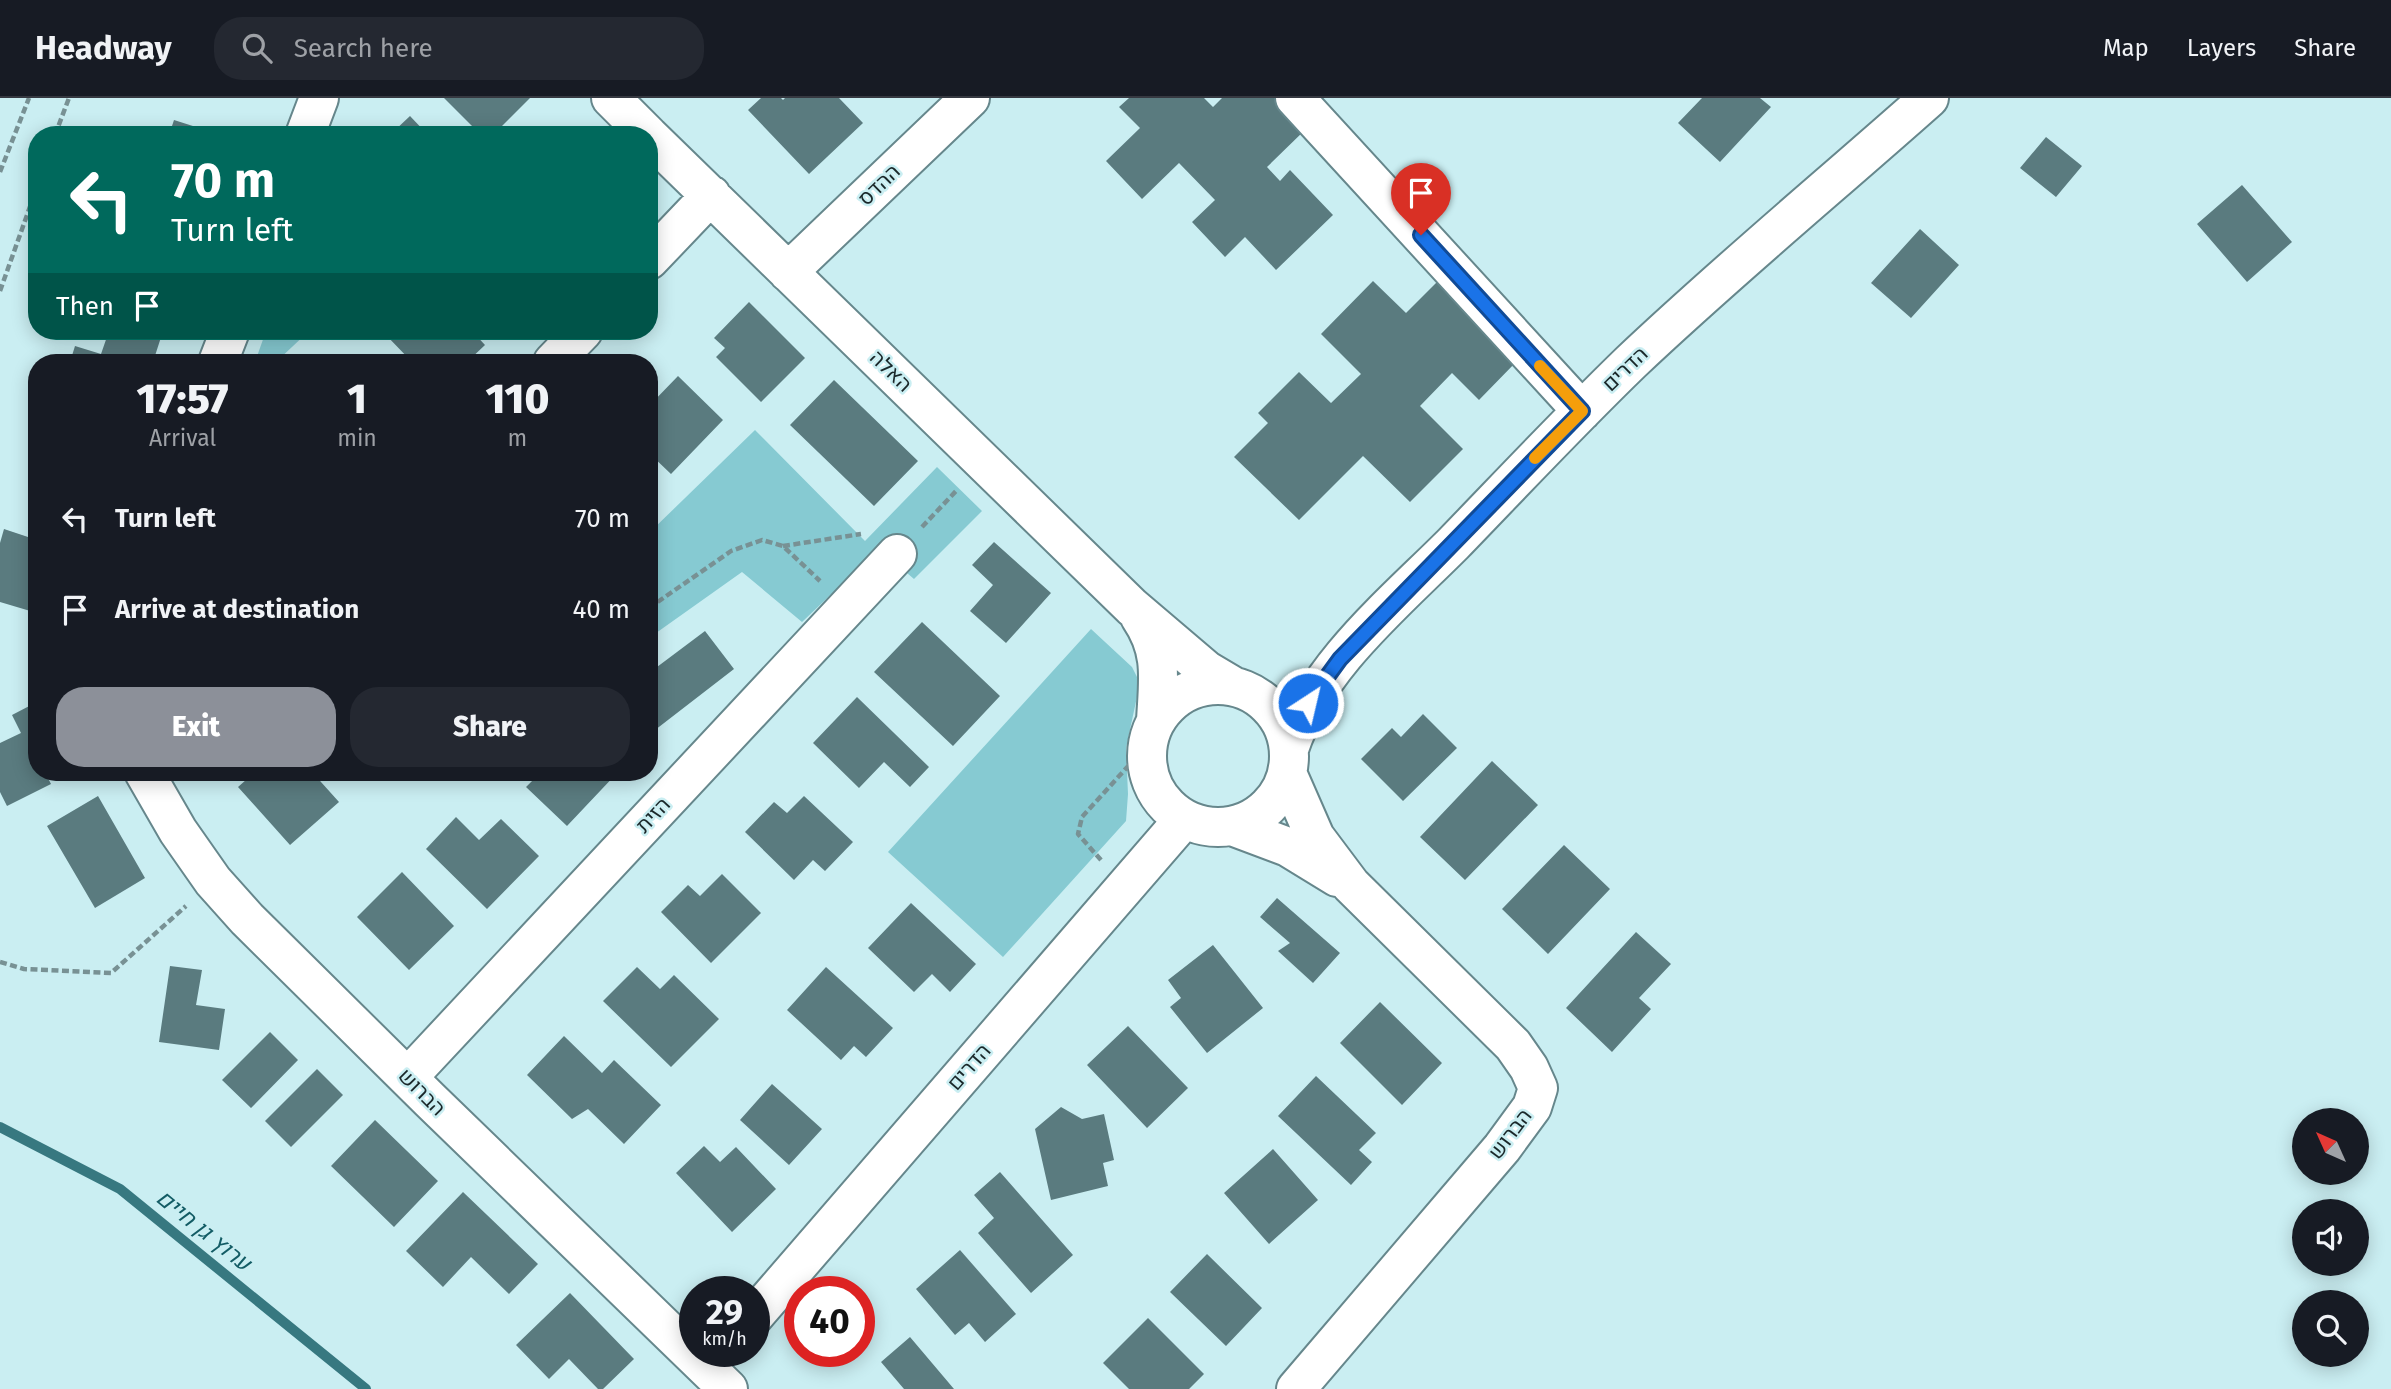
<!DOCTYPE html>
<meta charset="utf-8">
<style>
:root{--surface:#171b24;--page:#242831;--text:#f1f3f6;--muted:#9ea1a6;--line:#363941;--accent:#8c9099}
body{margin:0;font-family:"Fira Sans",Heebo,sans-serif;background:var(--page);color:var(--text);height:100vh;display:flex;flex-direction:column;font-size:26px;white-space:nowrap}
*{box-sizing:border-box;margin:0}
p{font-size:23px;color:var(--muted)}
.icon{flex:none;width:38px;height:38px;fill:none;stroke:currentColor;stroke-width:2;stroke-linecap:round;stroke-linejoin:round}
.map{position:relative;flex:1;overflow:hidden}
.details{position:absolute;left:28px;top:256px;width:630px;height:427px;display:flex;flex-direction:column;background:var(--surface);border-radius:28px;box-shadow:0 4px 18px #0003}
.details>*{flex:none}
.top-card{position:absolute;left:28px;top:28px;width:630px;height:214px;border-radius:28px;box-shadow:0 4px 18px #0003;background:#00695c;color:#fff;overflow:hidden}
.needle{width:46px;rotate:315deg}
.buttons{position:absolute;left:2292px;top:1010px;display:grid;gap:14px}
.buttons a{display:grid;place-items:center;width:77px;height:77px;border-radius:50%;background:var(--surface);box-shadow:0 4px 18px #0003;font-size:35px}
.speed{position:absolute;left:679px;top:1178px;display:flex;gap:14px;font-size:35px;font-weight:700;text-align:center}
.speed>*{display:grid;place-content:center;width:91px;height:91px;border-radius:50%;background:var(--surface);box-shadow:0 4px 18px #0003;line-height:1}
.speed small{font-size:18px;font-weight:400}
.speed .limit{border:10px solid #d22;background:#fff;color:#111}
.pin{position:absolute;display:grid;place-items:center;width:60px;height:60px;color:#fff;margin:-72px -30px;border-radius:50% 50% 50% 0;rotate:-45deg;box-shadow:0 0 7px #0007}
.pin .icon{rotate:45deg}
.me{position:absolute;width:77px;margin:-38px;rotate:35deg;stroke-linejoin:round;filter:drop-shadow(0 0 5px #0008)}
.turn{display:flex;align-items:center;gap:24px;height:147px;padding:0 28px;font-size:32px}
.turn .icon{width:91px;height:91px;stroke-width:2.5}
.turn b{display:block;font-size:49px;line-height:60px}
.then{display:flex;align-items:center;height:66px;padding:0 28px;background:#0003;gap:14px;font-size:26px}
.eta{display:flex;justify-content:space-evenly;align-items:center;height:119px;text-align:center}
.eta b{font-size:42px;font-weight:800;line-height:49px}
.button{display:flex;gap:14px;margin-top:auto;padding:14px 28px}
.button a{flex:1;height:80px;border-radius:28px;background:var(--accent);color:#fff;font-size:28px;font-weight:800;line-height:80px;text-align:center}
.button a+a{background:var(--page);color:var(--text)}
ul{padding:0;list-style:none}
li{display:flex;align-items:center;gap:21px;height:91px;padding:0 28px}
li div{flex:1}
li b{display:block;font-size:26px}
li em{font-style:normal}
header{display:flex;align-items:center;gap:42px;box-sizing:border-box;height:98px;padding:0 35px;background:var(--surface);border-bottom:2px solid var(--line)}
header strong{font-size:33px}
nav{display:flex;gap:38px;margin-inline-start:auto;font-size:24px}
.search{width:490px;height:63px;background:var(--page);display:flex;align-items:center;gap:18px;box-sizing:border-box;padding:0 24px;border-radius:28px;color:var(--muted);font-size:26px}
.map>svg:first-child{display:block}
.green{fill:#86cad2}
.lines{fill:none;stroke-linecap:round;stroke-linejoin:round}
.stream{stroke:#377880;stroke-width:10}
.building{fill:#5a7b7f}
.minor-casing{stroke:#66878c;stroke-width:42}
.path{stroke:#789194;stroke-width:4.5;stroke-dasharray:7 3.5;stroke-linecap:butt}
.minor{stroke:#fff;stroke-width:38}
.route-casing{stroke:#114b97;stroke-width:18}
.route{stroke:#1a73e8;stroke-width:12}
.slow{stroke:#f59e0b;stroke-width:12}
.labels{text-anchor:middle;stroke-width:5;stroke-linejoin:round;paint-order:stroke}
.street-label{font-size:21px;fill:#1a2729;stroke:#caeef2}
.water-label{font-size:23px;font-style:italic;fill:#135c65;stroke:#caeef2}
</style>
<header>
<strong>Headway</strong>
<div class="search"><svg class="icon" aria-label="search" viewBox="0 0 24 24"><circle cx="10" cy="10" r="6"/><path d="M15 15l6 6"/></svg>Search here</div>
<nav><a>Map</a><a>Layers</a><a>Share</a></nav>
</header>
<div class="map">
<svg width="2391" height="1291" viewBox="0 0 2391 1291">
<rect width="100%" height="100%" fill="#caeef2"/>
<path class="green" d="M 266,233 L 309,233 L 276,264 L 255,264 Z
M 755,332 L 865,443 L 937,369 L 982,413 L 914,481 L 879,451 L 802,524 L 742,474 L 649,540 L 649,435 Z
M 1091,531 L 1132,569 L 1140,585 L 1126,650 L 1128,696 L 1126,723 L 1003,859 L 888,754 Z"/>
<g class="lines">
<path class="stream" d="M 0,1029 L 120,1091 L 366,1291"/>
</g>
<path class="building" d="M 444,0 L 530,0 L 493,37 L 481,37 Z
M 761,0 L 781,0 L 783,2 L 785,0 L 839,0 L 863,25 L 809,76 L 748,12 Z
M 1129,0 L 1204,0 L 1213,9 L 1222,0 L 1277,0 L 1306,31 L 1267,69 L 1280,83 L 1290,72 L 1333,117 L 1276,172 L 1245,139 L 1225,159 L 1192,124 L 1215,102 L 1179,65 L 1142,101 L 1106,63 L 1140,30 L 1119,9 Z
M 1702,0 L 1760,0 L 1771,9 L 1720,64 L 1678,25 Z
M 410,18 L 428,37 L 392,35 Z
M 174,22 L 218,36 L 218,37 L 169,37 Z
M 2046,39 L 2082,68 L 2056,99 L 2020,70 Z
M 2242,87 L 2292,144 L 2247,184 L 2197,126 Z
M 1920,131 L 1959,167 L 1911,220 L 1871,185 Z
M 1373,183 L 1406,215 L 1437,184 L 1517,263 L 1479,302 L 1452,275 L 1420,308 L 1463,351 L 1410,404 L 1363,358 L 1299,422 L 1234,359 L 1268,325 L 1258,315 L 1299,274 L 1331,305 L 1361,276 L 1321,236 Z
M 749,204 L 805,260 L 761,304 L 716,259 L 725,250 L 714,240 Z
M 109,233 L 163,233 L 153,264 L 70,264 L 75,248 L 101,256 Z
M 388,233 L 472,233 L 485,247 L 467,264 L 412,264 L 385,236 Z
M 678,278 L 723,322 L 671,376 L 649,355 L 649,308 Z
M 834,282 L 918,363 L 874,408 L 790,327 Z
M 36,339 L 37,339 L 37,358 L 30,356 Z
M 4,431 L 37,442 L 37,515 L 0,504 L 0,445 Z
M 994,444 L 1051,495 L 1006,545 L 970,513 L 993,487 L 972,467 Z
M 922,524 L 1000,598 L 953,648 L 874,574 Z
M 705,533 L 734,571 L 655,632 L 649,624 L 649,575 Z
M 857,599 L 929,669 L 910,689 L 884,664 L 859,690 L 813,645 Z
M 37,604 L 37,674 L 45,674 L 51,686 L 7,708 L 0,694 L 0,645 L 21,635 L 12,617 Z
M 1423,616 L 1457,650 L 1403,703 L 1361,661 L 1392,630 L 1401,639 Z
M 1492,663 L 1538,707 L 1465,782 L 1420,739 Z
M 255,674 L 312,674 L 339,704 L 290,747 L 238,689 Z
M 541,674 L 618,674 L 567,728 L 526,689 Z
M 98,698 L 145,780 L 95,810 L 47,728 Z
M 804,698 L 853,744 L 825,773 L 813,762 L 794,782 L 745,734 L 774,704 L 787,715 Z
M 456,719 L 479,742 L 501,721 L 539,758 L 487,811 L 426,751 Z
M 1564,747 L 1610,791 L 1548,856 L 1502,811 Z
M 402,774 L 454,828 L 409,872 L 357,819 Z
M 722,776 L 761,815 L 711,865 L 661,814 L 688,787 L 700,798 Z
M 1277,800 L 1340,855 L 1313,885 L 1278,853 L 1290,845 L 1260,819 Z
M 911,805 L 976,866 L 950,894 L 932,876 L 914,894 L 868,850 Z
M 1636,834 L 1671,866 L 1639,900 L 1651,911 L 1612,954 L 1566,910 Z
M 1213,847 L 1263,910 L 1207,955 L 1170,909 L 1181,900 L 1168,882 Z
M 170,868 L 202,872 L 196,907 L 225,911 L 219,952 L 159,944 Z
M 637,869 L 660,891 L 674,877 L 719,921 L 671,969 L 603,903 Z
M 826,869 L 893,930 L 866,959 L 854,948 L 841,962 L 787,912 Z
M 1380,904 L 1442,965 L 1402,1007 L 1340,945 Z
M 1128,928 L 1188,990 L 1147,1030 L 1087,967 Z
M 270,934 L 298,962 L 251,1010 L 222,982 Z
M 564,938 L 602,975 L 614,962 L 661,1007 L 624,1046 L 588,1011 L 572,1021 L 527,977 Z
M 317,971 L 343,997 L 291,1049 L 265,1023 Z
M 1316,978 L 1376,1035 L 1359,1052 L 1372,1064 L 1351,1087 L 1278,1018 Z
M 772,986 L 822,1031 L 789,1067 L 740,1022 Z
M 1061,1009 L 1082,1021 L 1104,1016 L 1114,1062 L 1103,1065 L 1108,1088 L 1051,1102 L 1035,1031 Z
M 375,1022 L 438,1083 L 394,1129 L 331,1068 Z
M 704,1048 L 720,1064 L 736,1049 L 776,1091 L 732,1134 L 676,1075 Z
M 1273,1051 L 1318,1102 L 1269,1146 L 1224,1095 Z
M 1000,1074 L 1073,1157 L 1031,1195 L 978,1135 L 994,1120 L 974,1097 Z
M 463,1094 L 538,1166 L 509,1196 L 471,1159 L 443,1189 L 406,1153 Z
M 960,1152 L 1016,1216 L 985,1244 L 969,1225 L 955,1237 L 916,1191 Z
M 1207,1156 L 1262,1210 L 1226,1248 L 1170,1194 Z
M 570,1195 L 634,1261 L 603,1291 L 598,1291 L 569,1261 L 549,1281 L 516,1247 Z
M 1148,1220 L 1204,1276 L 1189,1291 L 1129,1291 L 1103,1265 Z
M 910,1239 L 954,1291 L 904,1291 L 881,1264 Z"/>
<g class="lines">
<defs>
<path id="minor" d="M 611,0 L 648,37
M 1295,0 L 1582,313
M 305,37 L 319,0
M 649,38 L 1132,509 L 1206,572 L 1233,588
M 649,162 L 711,97
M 788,174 L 970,0
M 218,264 L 230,233
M 553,264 L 583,233
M 1140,519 C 1164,554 1158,583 1156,623
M1147 658a71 71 0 1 1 142 0a71 71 0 1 1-142 0Z
M 1289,651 C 1316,569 1393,506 1453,446 C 1512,385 1570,323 1631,264 C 1727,173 1830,88 1929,0
M 144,674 L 178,733 L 213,783 L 247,821 L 430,1002 L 728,1291
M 1287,675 L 1315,739 L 1351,787 L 1513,947 L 1529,970 L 1538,990 L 1532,1009 L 1502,1050 L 1296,1291
M 1232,728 L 1288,749 L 1337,779
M 408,979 L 897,456
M 754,1218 L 1184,721"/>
</defs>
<use href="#minor" class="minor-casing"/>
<path class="path" d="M 55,37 L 69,0
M 0,74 L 29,0
M 0,193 L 37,89
M 922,429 L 957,392
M 783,448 L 861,436
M 649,510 L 731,453 L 762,442 L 783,448 L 820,483
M 1101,762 L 1078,736 L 1082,719 L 1140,655
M 0,864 L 24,871 L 111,875 L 186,808"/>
<use href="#minor" class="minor"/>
</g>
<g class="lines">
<defs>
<path id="route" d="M 1308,605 L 1340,561 L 1582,313 L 1421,137"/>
</defs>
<use href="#route" class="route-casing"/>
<use href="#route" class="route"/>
<path class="slow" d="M 1535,360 L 1582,313 L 1540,268"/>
</g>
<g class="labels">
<g class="street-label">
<text transform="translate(879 87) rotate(-44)" y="7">ההדס</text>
<text transform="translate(1625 271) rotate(-44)" y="7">הדרים</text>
<text transform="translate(891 273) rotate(44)" y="7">האלה</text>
<text transform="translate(653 717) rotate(-47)" y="7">הזית</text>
<text transform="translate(969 969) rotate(-49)" y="7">הדרים</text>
<text transform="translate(422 994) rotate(45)" y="7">הברוש</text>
<text transform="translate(1510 1036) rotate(-53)" y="7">הברוש</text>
</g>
<g class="water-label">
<text transform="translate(204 1132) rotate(39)" y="8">ערוץ גן חיים</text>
</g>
</g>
</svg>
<div class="buttons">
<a><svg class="needle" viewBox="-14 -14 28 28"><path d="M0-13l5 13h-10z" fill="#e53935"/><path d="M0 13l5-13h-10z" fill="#9ea1a6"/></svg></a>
<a><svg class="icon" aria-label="sound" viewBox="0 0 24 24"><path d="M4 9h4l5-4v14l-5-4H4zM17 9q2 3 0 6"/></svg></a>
<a><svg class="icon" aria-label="search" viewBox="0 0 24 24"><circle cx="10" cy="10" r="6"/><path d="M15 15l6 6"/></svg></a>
</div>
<div class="speed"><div>29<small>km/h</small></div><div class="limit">40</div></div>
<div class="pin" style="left:1421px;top:137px;background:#d93025"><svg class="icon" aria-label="arrive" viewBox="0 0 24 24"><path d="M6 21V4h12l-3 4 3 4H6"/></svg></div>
<svg class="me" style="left:1308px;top:605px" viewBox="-20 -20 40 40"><circle r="17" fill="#1a73e8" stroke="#fff" stroke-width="3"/><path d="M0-11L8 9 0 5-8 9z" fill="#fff"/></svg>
<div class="top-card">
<div class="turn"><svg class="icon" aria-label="left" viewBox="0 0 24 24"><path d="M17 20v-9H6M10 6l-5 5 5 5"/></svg><div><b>70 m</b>Turn left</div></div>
<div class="then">Then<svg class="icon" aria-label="arrive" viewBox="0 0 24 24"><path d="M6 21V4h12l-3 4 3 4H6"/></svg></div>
</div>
<section class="details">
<div class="eta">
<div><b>17:57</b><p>Arrival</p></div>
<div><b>1</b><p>min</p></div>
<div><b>110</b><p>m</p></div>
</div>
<ul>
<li><svg class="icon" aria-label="left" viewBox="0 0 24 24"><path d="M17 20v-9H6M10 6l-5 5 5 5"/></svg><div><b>Turn left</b></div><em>70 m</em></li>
<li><svg class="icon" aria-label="arrive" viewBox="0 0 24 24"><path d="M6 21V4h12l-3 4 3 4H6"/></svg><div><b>Arrive at destination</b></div><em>40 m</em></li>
</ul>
<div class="button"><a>Exit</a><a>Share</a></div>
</section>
</div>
